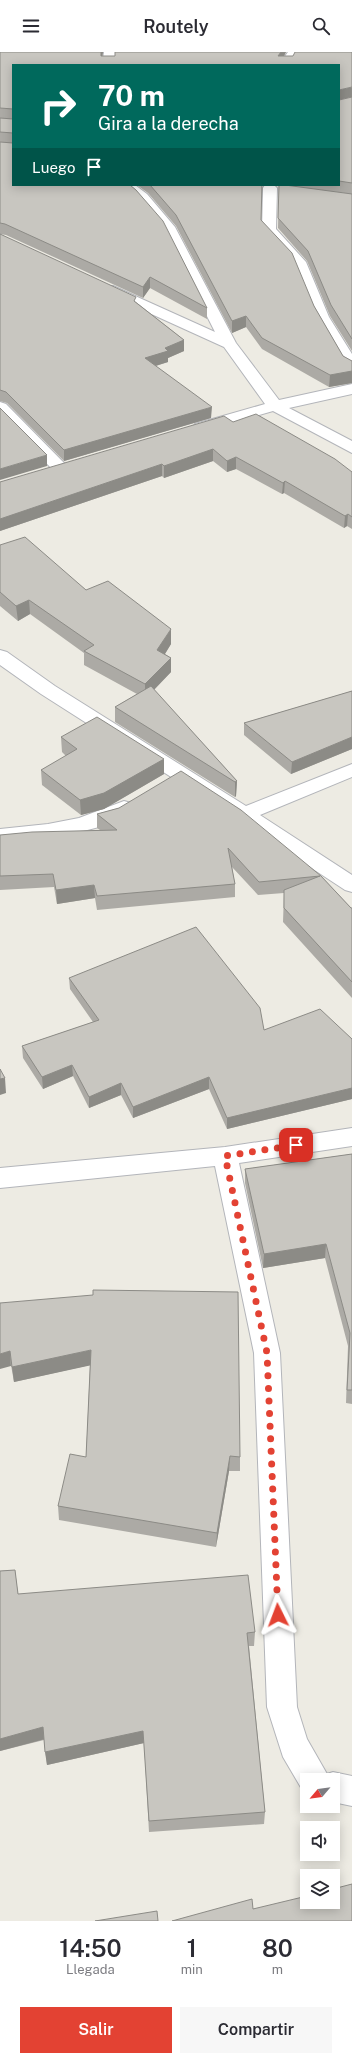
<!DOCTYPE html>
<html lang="es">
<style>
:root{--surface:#fff;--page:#f7f7f7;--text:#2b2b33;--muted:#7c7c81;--accent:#e34233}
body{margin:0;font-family:"Public Sans",sans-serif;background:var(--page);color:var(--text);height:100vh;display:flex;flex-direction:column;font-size:15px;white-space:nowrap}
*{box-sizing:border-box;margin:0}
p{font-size:13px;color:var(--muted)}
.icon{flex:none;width:22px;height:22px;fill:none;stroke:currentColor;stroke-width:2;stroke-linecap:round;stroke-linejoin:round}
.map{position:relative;height:1869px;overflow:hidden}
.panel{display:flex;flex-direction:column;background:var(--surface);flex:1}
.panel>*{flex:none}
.top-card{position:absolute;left:12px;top:12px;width:328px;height:122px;border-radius:0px;box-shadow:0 2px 10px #0003;background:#00695c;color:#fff;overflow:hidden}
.needle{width:26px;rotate:241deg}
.tools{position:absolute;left:300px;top:1721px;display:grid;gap:8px}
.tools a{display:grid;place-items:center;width:40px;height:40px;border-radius:0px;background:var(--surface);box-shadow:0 2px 10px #0003;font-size:20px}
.pin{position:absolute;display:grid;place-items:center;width:34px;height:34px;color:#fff;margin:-17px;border-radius:8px;box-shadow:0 2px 6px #0006}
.me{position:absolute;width:44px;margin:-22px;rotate:357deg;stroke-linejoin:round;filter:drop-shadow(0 0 3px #0008)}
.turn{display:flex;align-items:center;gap:14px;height:84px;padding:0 20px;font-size:18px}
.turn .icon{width:52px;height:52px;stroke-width:2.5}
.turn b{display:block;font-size:28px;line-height:34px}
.then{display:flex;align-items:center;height:38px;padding:0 20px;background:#0003;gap:8px;font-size:15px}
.eta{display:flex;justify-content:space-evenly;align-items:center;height:68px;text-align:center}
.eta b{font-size:24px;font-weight:600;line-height:28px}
.action{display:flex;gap:8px;margin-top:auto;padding:8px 20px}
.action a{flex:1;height:46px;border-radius:0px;background:var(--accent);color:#fff;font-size:16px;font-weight:600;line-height:46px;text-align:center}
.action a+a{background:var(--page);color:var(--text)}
header{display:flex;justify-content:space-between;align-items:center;height:52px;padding:0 20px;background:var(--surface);font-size:18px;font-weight:600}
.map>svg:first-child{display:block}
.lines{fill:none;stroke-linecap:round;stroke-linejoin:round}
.minor-casing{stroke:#b3b5ba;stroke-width:2}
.minor{fill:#fff;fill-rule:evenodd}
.wall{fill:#acaaa5}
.shaded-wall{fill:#8c8b86}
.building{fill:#c8c6c0;stroke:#8c8b86}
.route{stroke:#e34233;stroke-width:7;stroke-dasharray:0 12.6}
</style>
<header><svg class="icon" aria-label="menu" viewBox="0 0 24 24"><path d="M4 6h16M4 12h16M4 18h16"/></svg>Routely<svg class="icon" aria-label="search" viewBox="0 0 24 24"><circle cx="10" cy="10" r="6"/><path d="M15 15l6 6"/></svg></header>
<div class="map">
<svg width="352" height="1869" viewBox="0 0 352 1869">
<rect width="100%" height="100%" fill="#edebe3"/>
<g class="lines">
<defs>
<path id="minor" d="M 104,0 L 116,0 L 114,13 L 102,13 Z
M 288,0 L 300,0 L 291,13 L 279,13 Z
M 120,133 L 135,133 L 147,142 L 175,175 L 236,291 L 279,348 L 352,332 L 352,342 L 289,356 L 352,389 L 352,401 L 273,359 L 201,380 L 195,378 L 193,375 L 195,372 L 265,352 L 224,295 L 103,240 L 101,237 L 103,234 L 113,234 L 215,280 L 164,179 L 137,148 Z
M 265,133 L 274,133 L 277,136 L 276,177 L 306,210 L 329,265 L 352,302 L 352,320 L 347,318 L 344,315 L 315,265 L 293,211 L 262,178 L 263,136 Z
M 0,350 L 6,352 L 66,413 L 68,416 L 66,419 L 54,419 L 0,364 Z
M 0,598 L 7,600 L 55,634 L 246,754 L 352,712 L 352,725 L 260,763 L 352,823 L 352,840 L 345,838 L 237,767 L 41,642 L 0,613 Z
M 124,749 L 131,751 L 134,756 C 119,780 28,788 0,791 L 0,777 L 48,772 L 79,766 Z
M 352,1076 L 352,1094 L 239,1111 L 280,1301 L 297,1655 L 307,1687 L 327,1722 L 333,1720 L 352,1724 L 352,1754 L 333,1750 L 333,1728 L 307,1728 L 307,1740 L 303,1739 L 283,1705 L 267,1655 L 254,1301 L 215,1114 L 0,1136 L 0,1116 L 225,1095 Z"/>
</defs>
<use href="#minor" class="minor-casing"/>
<use href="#minor" class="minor"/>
</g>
<path class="wall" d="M 0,0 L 103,0 L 102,4 L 115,4 L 286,0 L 284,4 L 352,45 L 13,13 L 13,133 L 207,256 L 207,267 L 150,236 L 143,246 L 6,183 L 0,182 Z
M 352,45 L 352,299 L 330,264 L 307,209 L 278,176 L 279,133 L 339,133 L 339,48 Z
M 137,133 L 262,133 L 261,168 L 314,254 L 343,304 L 352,309 L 352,331 L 329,335 L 262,297 L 246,275 L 232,281 L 176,174 L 148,141 Z
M 0,182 L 136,250 L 184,288 L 184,299 L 168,306 L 168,310 L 156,314 L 211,366 L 64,409 L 7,351 L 0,349 Z
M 233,370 L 352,420 L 352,477 L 347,474 L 344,476 L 284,441 L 282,442 L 236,417 L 227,420 L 213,409 L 164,426 L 162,424 L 0,479 L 0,430 Z
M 0,493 L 86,538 L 171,592 L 165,602 L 171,606 L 171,620 L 154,638 L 237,729 L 236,744 L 235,745 L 115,670 L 115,655 L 137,642 L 84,613 L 84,601 L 30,562 L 18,569 L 0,554 Z
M 352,639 L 352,697 L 291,722 L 244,683 L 244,671 Z
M 61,685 L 164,722 L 104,757 L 81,763 L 42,733 L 41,718 L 66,704 L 62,700 Z
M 119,756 L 321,824 L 351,856 L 352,856 L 352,946 L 283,870 L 284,841 L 258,843 L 232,815 L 235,832 L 235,845 L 97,858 L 95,846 L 57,852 L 54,835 L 0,838 L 0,783 L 100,778 L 97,776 L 97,762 Z
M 69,926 L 264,978 L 352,987 L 352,1047 L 227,1077 L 209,1037 L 133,1066 L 121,1043 L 89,1056 L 73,1024 L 43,1037 L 23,1006 L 22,994 L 93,970 L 70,937 Z
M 352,1102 L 352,1352 L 346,1351 L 348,1294 L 325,1206 L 263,1216 L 245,1131 L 245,1117 Z
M 0,1251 L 240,1405 L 240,1419 L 229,1419 L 216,1495 L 59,1468 L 58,1454 L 86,1405 L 90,1313 L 14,1330 Z
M 15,1518 L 18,1542 L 255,1580 L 254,1594 L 249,1594 L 265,1760 L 264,1772 L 149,1780 L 144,1691 L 47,1713 L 44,1688 L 0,1699 L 0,1519 Z"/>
<path class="shaded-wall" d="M 101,0 L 103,0 L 101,13 Z
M 281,0 L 286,0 L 279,13 L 278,4 Z
M 352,35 L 352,45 L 339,48 L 339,38 Z
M 150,225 L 150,236 L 143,246 L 143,235 Z
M 246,264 L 246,275 L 232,281 L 232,269 Z
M 184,288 L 184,299 L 168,306 L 168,310 L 145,317 L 145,306 L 165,296 Z
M 352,319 L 352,331 L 329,335 L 330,323 Z
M 212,355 L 211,366 L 64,409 L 64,398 Z
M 213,397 L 213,409 L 164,426 L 164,414 Z
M 47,403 L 47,414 L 0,428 L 0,417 Z
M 236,405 L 236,417 L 227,420 L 227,409 Z
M 162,412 L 162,424 L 0,479 L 0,467 Z
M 285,429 L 284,441 L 282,442 L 283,431 Z
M 348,462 L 347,474 L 344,476 L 345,464 Z
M 29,548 L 30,562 L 18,569 L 16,554 Z
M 171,577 L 171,592 L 158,613 L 157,598 Z
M 171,606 L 171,620 L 145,647 L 145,632 Z
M 352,685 L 352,697 L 291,722 L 292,710 Z
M 164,707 L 164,722 L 104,757 L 81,763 L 80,748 Z
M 237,729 L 236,744 L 235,745 L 235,730 Z
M 94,833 L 95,846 L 57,852 L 56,838 Z
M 72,1013 L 73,1024 L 43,1037 L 42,1025 Z
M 209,1025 L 209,1037 L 133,1066 L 133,1055 Z
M 5,1026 L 6,1041 L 0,1043 L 0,1027 Z
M 121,1031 L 121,1043 L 89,1056 L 89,1045 Z
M 352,1036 L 352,1047 L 227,1077 L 227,1066 Z
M 326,1192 L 325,1206 L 263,1216 L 264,1202 Z
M 91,1298 L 92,1313 L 14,1330 L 12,1315 Z
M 10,1299 L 11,1314 L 0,1317 L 0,1302 Z
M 230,1404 L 229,1419 L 216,1495 L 217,1481 Z
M 43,1675 L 45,1687 L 0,1699 L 0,1687 Z
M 143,1679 L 144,1691 L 47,1713 L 45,1700 Z"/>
<path class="building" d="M 0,0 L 101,0 L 101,4 L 115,4 L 115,0 L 281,0 L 278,4 L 293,4 L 295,0 L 352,0 L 352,35 L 339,38 L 339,13 L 13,13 L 13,57 L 0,56 Z
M 352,45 L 352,131 L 339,129 L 339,48 Z
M 0,66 L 13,67 L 13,81 L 0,80 Z
M 0,90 L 13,91 L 13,133 L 130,133 L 136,138 L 163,169 L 207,256 L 150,225 L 143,235 L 5,172 L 0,171 Z
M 150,133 L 262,133 L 261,168 L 292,201 L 314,254 L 343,304 L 352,309 L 352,319 L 330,323 L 262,286 L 246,264 L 232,269 L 176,163 Z
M 279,133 L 285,133 L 352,142 L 352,287 L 331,253 L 308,199 L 278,166 Z
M 0,182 L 136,245 L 134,249 L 184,288 L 165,296 L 168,299 L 145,306 L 212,355 L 64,398 L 6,340 L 0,338 Z
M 0,356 L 47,403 L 0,417 Z
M 256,362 L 335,407 L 352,420 L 352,465 L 348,462 L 345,464 L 285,429 L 283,431 L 236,405 L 227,409 L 213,397 L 164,414 L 162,412 L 0,467 L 0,430 L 224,364 L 233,370 Z
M 25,485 L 86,538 L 108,529 L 171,577 L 157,598 L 171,606 L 145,632 L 84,599 L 94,593 L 29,548 L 16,554 L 0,540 L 0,493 Z
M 151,634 L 237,729 L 235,730 L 115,655 Z
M 352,639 L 352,685 L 292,710 L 244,671 Z
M 97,665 L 164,707 L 104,741 L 80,748 L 41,718 L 77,697 L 61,685 Z
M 181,719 L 241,758 L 321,824 L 351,856 L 352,856 L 352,930 L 284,856 L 284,838 L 320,824 L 259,830 L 228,796 L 235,832 L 97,844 L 94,833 L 56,838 L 53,822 L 0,824 L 0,783 L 32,780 L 117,778 L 97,762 L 119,756 Z
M 196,875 L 260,956 L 264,978 L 320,957 L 352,987 L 352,1036 L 227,1066 L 209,1025 L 133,1055 L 121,1031 L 89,1045 L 72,1013 L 42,1025 L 22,994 L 99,968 L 69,926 Z
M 0,1017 L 5,1026 L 0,1027 Z
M 352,1102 L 352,1338 L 347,1338 L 350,1281 L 326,1192 L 264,1202 L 245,1117 Z
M 93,1238 L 238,1240 L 240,1405 L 230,1404 L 217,1481 L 58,1454 L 70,1402 L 86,1405 L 91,1298 L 12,1315 L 10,1299 L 0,1302 L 0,1251 L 93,1243 Z
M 15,1518 L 18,1542 L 248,1523 L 255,1580 L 247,1581 L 265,1760 L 149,1769 L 143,1679 L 45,1700 L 43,1675 L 0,1687 L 0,1519 Z
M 352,1832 L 352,1869 L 172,1869 L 252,1847 L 253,1857 L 307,1844 L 307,1850 L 333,1850 L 333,1837 Z
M 157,1859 L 158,1869 L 95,1869 Z"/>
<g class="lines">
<path class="route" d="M 278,1563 L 267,1301 L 225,1104 L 296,1093"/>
</g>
</svg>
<div class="tools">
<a><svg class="needle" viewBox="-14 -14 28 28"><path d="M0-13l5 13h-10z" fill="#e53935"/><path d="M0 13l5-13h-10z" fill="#7c7c81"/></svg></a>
<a><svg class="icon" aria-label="sound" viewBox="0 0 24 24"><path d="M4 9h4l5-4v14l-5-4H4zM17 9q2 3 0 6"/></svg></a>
<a><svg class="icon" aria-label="layers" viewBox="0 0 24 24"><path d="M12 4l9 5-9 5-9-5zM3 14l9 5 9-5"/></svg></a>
</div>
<div class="pin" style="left:296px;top:1093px;background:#d93025"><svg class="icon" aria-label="arrive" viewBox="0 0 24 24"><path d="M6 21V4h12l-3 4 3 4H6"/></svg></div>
<svg class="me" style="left:278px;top:1563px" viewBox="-20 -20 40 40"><path d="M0-17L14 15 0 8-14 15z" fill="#e34233" stroke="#fff" stroke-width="4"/></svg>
<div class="top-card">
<div class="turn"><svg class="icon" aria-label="right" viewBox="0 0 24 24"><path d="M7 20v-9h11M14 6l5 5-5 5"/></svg><div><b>70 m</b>Gira a la derecha</div></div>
<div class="then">Luego<svg class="icon" aria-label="arrive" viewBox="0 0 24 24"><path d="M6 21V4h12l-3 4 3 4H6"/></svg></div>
</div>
</div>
<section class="panel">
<div class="eta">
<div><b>14:50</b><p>Llegada</p></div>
<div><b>1</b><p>min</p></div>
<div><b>80</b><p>m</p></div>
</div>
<div class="action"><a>Salir</a><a>Compartir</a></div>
</section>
